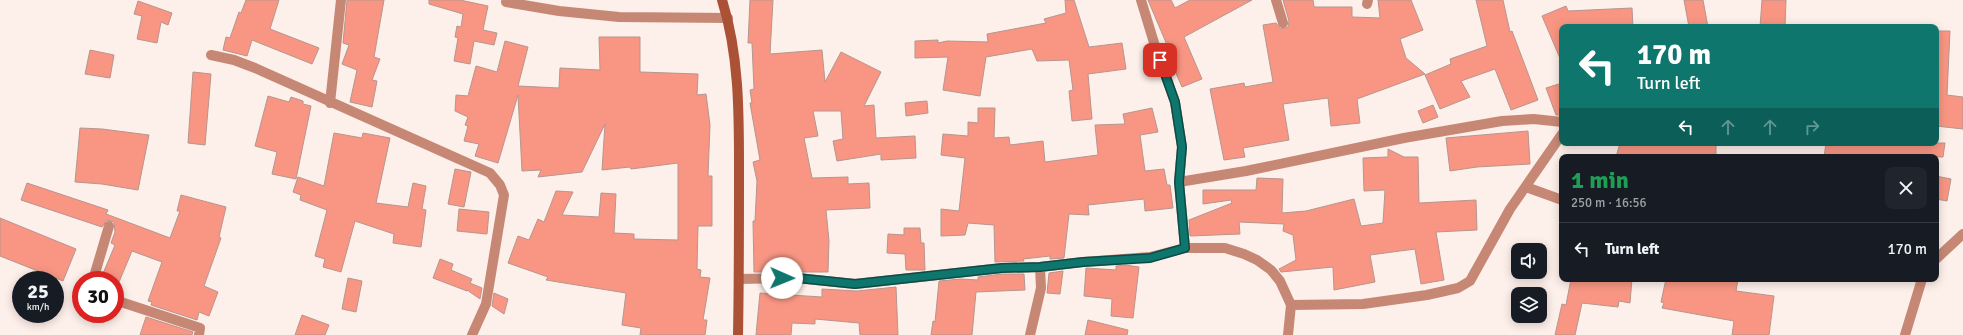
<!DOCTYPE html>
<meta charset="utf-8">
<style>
:root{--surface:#171b24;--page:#20242c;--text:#f1f3f6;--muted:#9ea1a6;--line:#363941}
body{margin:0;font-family:Signika,sans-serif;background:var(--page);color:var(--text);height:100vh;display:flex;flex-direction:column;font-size:15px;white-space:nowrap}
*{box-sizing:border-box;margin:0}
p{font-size:13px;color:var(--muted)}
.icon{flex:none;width:22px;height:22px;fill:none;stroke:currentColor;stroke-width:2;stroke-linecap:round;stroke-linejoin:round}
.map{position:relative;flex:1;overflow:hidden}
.side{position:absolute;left:1559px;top:154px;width:380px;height:128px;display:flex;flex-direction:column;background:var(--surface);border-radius:8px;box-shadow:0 2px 10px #0003}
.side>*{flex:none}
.hud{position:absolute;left:1559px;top:24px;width:380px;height:122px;border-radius:8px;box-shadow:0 2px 10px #0003;background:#0f766e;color:#fff;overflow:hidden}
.fabs{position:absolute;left:1511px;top:243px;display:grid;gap:8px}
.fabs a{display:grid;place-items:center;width:36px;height:36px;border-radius:8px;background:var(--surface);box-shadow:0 2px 10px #0003;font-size:20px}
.speed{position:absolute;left:12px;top:271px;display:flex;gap:8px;font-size:20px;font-weight:700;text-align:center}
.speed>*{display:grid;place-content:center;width:52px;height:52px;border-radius:50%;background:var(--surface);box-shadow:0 2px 10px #0003;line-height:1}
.speed small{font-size:10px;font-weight:400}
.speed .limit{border:6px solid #d22;background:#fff;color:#111}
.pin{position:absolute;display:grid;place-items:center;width:34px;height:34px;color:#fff;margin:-17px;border-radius:8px;box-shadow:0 2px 6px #0006}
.me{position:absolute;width:44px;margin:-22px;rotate:91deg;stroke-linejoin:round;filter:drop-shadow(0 0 3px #0008)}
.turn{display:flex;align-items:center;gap:14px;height:84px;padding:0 12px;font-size:18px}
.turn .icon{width:52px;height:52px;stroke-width:2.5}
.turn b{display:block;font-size:28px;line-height:34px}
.lanes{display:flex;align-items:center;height:38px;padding:0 12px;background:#0003;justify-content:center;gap:20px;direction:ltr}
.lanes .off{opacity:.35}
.round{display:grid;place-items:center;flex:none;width:42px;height:42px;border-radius:8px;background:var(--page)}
.overview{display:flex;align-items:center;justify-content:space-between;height:68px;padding:0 12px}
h1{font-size:24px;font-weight:700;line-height:30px;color:#1e9e55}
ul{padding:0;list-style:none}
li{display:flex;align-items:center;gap:12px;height:52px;padding:0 12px;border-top:1px solid var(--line)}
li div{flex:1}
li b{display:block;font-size:15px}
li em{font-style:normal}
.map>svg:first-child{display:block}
.building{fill:#f89683;stroke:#b7958e}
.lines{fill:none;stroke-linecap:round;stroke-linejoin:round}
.street{stroke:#c68875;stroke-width:10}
.secondary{stroke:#ab5236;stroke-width:10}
.route-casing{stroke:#0a4d48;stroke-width:10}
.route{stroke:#0f766e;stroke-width:7}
</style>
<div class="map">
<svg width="1963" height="335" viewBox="0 0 1963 335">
<rect width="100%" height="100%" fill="#fdefe9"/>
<path class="building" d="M 246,0 L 279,0 L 270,29 L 319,48 L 312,64 L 252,40 L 247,56 L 223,50 L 226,37 L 230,38 L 239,12 L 241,13 Z
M 347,0 L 384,0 L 374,57 L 380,59 L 372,80 L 377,81 L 372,107 L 350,102 L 357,70 L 342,64 L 349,45 L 343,43 Z
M 429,0 L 460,0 L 488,6 L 483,30 L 497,33 L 494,45 L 474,41 L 470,64 L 454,61 L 458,38 L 455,37 L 457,26 L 461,27 L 463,14 L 429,4 Z
M 750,0 L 773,0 L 770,54 L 822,50 L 825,82 L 841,52 L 881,72 L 864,106 L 874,105 L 876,138 L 915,136 L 916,158 L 881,160 L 881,154 L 837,161 L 833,141 L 843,139 L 841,111 L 813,111 L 818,136 L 804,138 L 812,178 L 848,177 L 848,184 L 869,183 L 870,208 L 826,210 L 829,241 L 828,272 L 754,272 L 753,221 L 755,221 L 757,181 L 753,162 L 760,160 L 750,103 L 752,103 L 750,90 L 754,89 L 752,43 L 748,43 Z
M 1065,0 L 1074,0 L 1089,47 L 1122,43 L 1126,69 L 1088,74 L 1092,119 L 1072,121 L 1069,91 L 1073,90 L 1069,60 L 1037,61 L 1032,49 L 986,57 L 980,96 L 943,90 L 948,57 L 915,58 L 915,41 L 938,40 L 938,43 L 947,41 L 988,42 L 987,34 L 1046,23 L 1044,19 L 1066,13 Z
M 1148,0 L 1171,0 L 1175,8 L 1190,0 L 1252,0 L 1184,37 L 1202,79 L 1182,87 L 1164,46 L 1167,45 Z
M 1283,0 L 1313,0 L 1314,7 L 1352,7 L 1352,17 L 1380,18 L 1378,0 L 1411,0 L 1423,30 L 1400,39 L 1406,58 L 1425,74 L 1357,99 L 1360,123 L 1331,126 L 1328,98 L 1283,104 L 1289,140 L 1243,148 L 1245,157 L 1224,160 L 1210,89 L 1244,83 L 1245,87 L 1273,82 L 1263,25 L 1276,23 L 1281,29 L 1288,27 L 1289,21 Z
M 1476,0 L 1503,0 L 1510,32 L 1512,31 L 1538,100 L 1511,110 L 1495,69 L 1461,81 L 1470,97 L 1440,109 L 1425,75 L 1451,64 L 1450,59 L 1487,46 Z
M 1684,0 L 1703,0 L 1708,27 L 1689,27 Z
M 1762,0 L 1786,0 L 1785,27 L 1760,27 Z
M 138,1 L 172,13 L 168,25 L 161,22 L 157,43 L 137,39 L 142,16 L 134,14 Z
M 1566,6 L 1568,11 L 1632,8 L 1633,27 L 1562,27 L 1562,63 L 1542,16 Z
M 1936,31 L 1950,31 L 1947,95 L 1963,97 L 1963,129 L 1936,126 Z
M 599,37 L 640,37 L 640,72 L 698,74 L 697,95 L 706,94 L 710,125 L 708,176 L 712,176 L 712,226 L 698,226 L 697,269 L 701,270 L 700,277 L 710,278 L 703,320 L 707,320 L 705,335 L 640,335 L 641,328 L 622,325 L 626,293 L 546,280 L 548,277 L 508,263 L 518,236 L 529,240 L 538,219 L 544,222 L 556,191 L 573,192 L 562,215 L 599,217 L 601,193 L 616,194 L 614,233 L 634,234 L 634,239 L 678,240 L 678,163 L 631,169 L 630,167 L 602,170 L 605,124 L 582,172 L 538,177 L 541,170 L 522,171 L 518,95 L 498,163 L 475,156 L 479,144 L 464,141 L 468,126 L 465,125 L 468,117 L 455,111 L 456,95 L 468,96 L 476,66 L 497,72 L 505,41 L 528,47 L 518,86 L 559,88 L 560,68 L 600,70 Z
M 90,50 L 114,55 L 110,78 L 85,74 Z
M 193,72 L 211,74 L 205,145 L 188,143 Z
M 1562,83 L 1562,115 L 1556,115 L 1546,88 Z
M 268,96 L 289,102 L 291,97 L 303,101 L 303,104 L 311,106 L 296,179 L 272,174 L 277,152 L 255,146 Z
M 927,101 L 928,113 L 906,116 L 905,103 Z
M 1433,105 L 1438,117 L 1423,123 L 1418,111 Z
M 978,108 L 995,108 L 994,138 L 1009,137 L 1010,145 L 1043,141 L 1045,162 L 1098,155 L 1095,125 L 1125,124 L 1123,114 L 1152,108 L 1158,132 L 1140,135 L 1145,171 L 1164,169 L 1167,185 L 1170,185 L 1173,208 L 1145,211 L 1144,199 L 1088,205 L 1089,215 L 1069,214 L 1064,258 L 1050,259 L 1050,256 L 1023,259 L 1024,261 L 995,262 L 994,225 L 968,223 L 965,235 L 941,236 L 941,209 L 959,211 L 965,158 L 941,155 L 943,134 L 968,136 L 968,122 L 978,123 Z
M 80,128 L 102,129 L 149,135 L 138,190 L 102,184 L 75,182 Z
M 1528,131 L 1530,164 L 1477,167 L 1450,171 L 1446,138 Z
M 334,133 L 362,138 L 363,133 L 390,138 L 376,203 L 408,207 L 413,183 L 426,186 L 422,209 L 426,210 L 421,247 L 393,243 L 394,234 L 355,221 L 341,272 L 323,267 L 325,259 L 315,256 L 327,210 L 300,200 L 301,195 L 293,192 L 298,177 L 324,186 Z
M 1620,143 L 1716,143 L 1716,157 L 1616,157 Z
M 1826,143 L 1945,143 L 1943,157 L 1824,157 Z
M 1388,149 L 1404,157 L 1418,157 L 1419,203 L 1476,200 L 1477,230 L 1436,232 L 1444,280 L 1421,284 L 1415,249 L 1370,255 L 1375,282 L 1334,290 L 1333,267 L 1281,272 L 1279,269 L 1296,260 L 1293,235 L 1283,231 L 1284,224 L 1239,222 L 1240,234 L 1190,236 L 1189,220 L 1232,203 L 1231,200 L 1203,204 L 1203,190 L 1256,190 L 1257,178 L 1283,179 L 1282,213 L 1306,211 L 1354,199 L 1361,226 L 1383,223 L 1385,190 L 1364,191 L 1363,158 L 1388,157 Z
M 455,169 L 471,172 L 464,207 L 448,204 Z
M 1936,176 L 1951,179 L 1947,201 L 1936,199 Z
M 27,183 L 108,210 L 106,214 L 170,238 L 180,211 L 177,211 L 181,195 L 226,207 L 219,237 L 221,238 L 204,286 L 218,292 L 209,316 L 199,312 L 197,320 L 151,305 L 152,302 L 148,301 L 162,262 L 132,251 L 119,282 L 102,276 L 115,245 L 111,243 L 115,232 L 114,222 L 107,220 L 102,227 L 21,200 Z
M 459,209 L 489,212 L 487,234 L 457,231 Z
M 0,218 L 76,249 L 63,281 L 0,256 Z
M 904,228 L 920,228 L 921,243 L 924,243 L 925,270 L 906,270 L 905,254 L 887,253 L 888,234 L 904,235 Z
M 440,259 L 453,264 L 451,270 L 472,279 L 470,283 L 482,288 L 480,299 L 467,290 L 467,291 L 433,278 Z
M 1125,265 L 1139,267 L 1133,318 L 1111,316 L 1112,299 L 1084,296 L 1086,268 L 1116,270 L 1116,266 Z
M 1063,271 L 1060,294 L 1047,293 L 1049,273 Z
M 1002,274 L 1024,274 L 1025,290 L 976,292 L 972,335 L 931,335 L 933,321 L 935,322 L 939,281 L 961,279 L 978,280 L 978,277 Z
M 348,278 L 362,281 L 356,312 L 342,309 Z
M 1571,279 L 1632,279 L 1630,303 L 1619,301 L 1618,307 L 1582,303 L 1575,335 L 1555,335 L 1562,304 L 1566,305 Z
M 1666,279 L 1738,279 L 1736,291 L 1774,296 L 1769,335 L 1732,335 L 1734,321 L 1662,308 L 1664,303 L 1661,302 Z
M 896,287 L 898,335 L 860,335 L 859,323 L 815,319 L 815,324 L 792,323 L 791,335 L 756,335 L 760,293 L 822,297 L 822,289 L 857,291 Z
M 494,293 L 508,299 L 504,314 L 492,306 Z
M 302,315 L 329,325 L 325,335 L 295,335 Z
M 146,317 L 193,332 L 192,335 L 140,335 Z
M 1088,320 L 1128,330 L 1127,335 L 1085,335 Z"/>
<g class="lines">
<path class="street" d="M 1141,0 L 1155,46 L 1175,102 L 1182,147 L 1179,182 L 1185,248
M 1276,0 L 1283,23
M 506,2 L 559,11 L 619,17 L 728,18
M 1367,4 L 1368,0
M 211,55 L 234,60 L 255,68 L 490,173 L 500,185 L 504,195 L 486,304 L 472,335
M 330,103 L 341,0
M 1179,182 L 1246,171 L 1404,138 L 1502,121 L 1534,119 L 1562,122
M 1526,187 L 1562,200
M 1936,259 L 1963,234
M 740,279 L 797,278 L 855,284 L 1002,268 L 1040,267 L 1083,262 L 1150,257 L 1185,248 L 1225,248 L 1244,254 L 1257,260 L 1271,270 L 1280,281 L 1291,305 L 1288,335
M 93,280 L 109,226
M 115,300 L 200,328 L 199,335
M 1291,305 L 1363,304 L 1427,295 L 1458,288 L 1470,281 L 1510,209 L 1562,134
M 1030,335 L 1041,288 L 1040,267
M 1905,335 L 1922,279"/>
<path class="secondary" d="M 722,0 C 740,57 739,118 739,177 C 739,230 739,282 738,335"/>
</g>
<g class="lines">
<defs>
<path id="route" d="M 782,278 L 797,278 L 855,284 L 1002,268 L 1040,267 L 1083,262 L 1150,258 L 1185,248 L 1179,182 L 1182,147 L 1175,102 L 1160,60"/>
</defs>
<use href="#route" class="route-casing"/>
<use href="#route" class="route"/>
</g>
</svg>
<div class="fabs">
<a><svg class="icon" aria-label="sound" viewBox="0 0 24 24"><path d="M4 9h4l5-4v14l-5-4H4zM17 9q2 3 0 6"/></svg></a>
<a><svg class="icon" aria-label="layers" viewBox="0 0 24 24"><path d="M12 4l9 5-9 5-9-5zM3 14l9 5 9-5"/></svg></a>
</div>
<div class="speed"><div>25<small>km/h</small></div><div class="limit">30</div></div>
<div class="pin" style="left:1160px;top:60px;background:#d93025"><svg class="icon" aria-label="arrive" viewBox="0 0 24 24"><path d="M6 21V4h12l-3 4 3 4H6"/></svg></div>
<svg class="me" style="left:782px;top:278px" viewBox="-20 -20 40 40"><circle r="19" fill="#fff"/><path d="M0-13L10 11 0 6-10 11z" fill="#0f766e"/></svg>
<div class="hud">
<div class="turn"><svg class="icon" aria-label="left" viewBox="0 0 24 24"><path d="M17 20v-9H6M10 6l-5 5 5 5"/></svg><div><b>170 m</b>Turn left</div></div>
<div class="lanes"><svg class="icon" aria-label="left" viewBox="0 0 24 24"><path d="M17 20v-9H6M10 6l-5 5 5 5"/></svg><svg class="icon off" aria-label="ahead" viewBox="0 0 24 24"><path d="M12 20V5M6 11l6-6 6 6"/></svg><svg class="icon off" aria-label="ahead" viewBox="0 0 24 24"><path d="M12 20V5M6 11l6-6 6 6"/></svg><svg class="icon off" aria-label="right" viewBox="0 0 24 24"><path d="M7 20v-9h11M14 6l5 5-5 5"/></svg></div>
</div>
<section class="side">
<div class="overview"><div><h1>1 min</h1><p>250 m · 16:56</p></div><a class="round"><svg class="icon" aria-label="close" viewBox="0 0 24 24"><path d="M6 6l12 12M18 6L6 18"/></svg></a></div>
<ul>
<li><svg class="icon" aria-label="left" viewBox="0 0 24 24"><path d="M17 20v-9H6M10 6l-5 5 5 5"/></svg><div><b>Turn left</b></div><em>170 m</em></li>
</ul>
</section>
</div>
